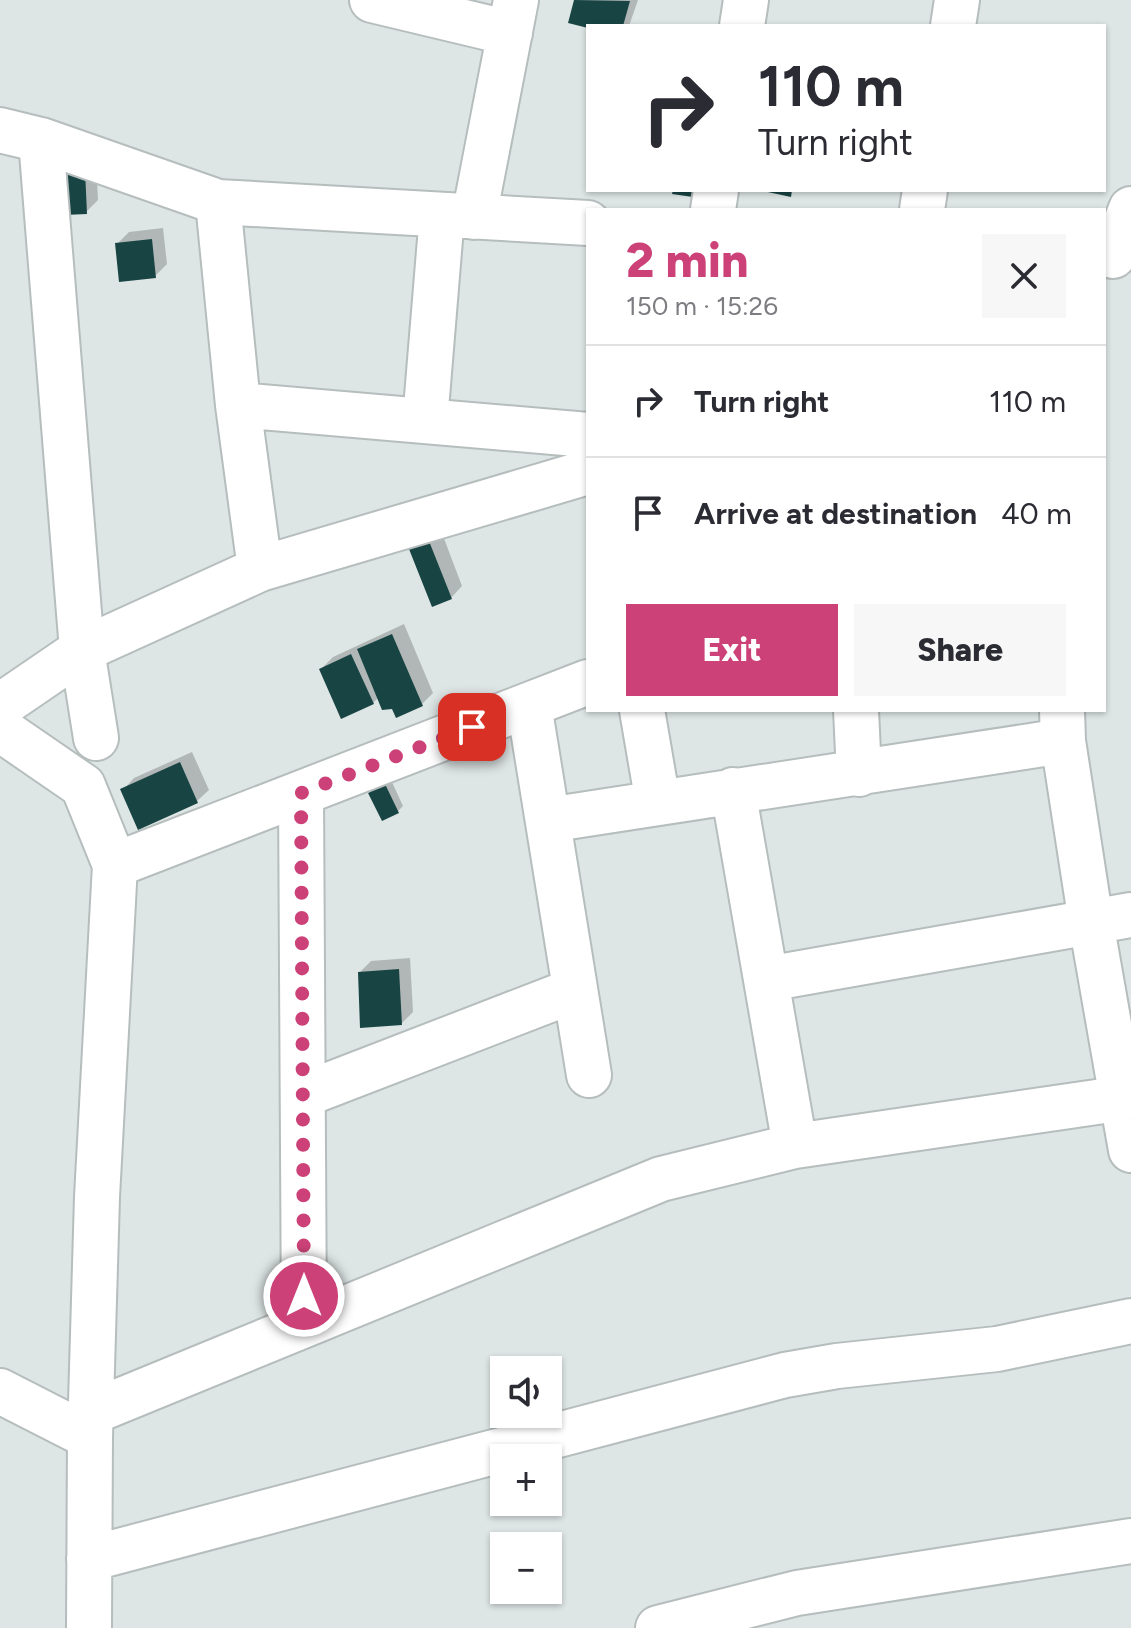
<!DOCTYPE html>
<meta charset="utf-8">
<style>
:root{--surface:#fff;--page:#f7f7f7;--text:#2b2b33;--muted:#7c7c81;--line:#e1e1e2;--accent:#cc4278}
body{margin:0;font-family:Figtree,sans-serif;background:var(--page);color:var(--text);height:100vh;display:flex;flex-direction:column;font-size:30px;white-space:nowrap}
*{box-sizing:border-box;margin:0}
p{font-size:26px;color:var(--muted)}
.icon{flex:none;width:44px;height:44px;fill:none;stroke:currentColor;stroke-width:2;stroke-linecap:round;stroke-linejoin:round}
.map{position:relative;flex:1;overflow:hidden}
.side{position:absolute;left:586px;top:208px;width:520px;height:504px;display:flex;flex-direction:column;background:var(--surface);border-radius:0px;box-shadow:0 2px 6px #0004}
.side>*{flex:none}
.banner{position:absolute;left:586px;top:24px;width:520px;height:168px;border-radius:0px;box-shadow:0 2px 6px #0004;background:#fff;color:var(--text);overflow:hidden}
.fabs{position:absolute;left:490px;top:1356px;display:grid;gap:16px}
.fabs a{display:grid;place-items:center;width:72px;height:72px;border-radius:0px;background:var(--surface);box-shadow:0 2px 6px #0004;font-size:40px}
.pin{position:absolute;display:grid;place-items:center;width:68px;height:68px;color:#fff;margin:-34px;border-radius:16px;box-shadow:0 4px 12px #0006}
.me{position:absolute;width:88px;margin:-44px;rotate:0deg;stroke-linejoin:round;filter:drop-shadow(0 0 6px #0008)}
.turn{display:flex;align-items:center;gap:28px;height:168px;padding:0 40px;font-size:36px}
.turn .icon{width:104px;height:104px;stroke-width:2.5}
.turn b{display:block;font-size:56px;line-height:68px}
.round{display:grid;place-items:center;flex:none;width:84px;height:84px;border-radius:0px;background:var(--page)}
.overview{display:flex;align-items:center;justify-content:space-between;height:136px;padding:0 40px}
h1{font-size:48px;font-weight:800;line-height:60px;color:var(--accent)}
.button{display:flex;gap:16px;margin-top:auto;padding:16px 40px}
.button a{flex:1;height:92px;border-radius:0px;background:var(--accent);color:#fff;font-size:32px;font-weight:800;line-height:92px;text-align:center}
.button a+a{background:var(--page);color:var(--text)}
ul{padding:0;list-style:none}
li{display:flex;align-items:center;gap:24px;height:112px;padding:0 40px;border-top:2px solid var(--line)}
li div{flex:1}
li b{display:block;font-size:30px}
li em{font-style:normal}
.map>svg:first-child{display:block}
.shadow{fill:#0003}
.building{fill:#184544}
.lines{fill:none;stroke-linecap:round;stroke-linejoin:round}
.minor-casing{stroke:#b6bdbd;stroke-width:48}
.minor{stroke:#fff;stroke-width:44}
.route{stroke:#cc4278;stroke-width:14;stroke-dasharray:0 25.2}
</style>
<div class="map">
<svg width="1131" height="1628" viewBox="0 0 1131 1628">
<rect width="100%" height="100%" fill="#dee5e5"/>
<path class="shadow" d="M 576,0 L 638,0 L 629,26 L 588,26 L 571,21 Z
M 75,153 L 96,159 L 98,200 L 86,212 Z
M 163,228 L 167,264 L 155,276 L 117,244 L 129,232 Z
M 437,520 L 462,586 L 451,598 L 408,539 Z
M 404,624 L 433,693 L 421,705 L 394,707 L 379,697 L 373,703 L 321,669 L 333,657 Z
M 192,752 L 209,790 L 197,801 L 123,790 L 134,778 Z
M 391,780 L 403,806 L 398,811 L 371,793 Z
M 410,958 L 413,1012 L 401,1024 L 360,972 L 371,961 Z"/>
<path class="building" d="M 574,0 L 630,1 L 623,26 L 588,26 L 588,28 L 568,23 Z
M 62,164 L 85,170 L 87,214 L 64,215 Z
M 673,190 L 694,190 L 693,197 L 672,194 Z
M 759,190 L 792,190 L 791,197 Z
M 152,239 L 156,278 L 119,282 L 115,243 Z
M 425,531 L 452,599 L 432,607 L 405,539 Z
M 392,634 L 423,706 L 396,718 L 392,709 L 382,710 L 357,649 Z
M 351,654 L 374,704 L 341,719 L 319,669 Z
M 180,762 L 198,803 L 138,830 L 120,789 Z
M 385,784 L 399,813 L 382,821 L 368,793 Z
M 399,969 L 402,1025 L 360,1028 L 358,972 Z"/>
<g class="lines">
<defs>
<path id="minor" d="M 372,0 L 510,33
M 742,26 L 746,0
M 953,26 L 957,0
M 0,130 L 41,140 L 218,202 L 588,223
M 41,140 L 82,650 L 96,738
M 218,202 L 238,405 L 260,569
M 713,210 L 716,190
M 922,210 L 925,190
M 474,217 L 516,0
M 1113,256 L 1131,209
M 238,405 L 588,435
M 425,421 L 442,215
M 529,705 L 589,1075
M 0,706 L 82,650 L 260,569 L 588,472
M 642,710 L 658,803
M 856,710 L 859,774
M 1062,710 L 1063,741 L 1091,922 L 1131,1150
M 0,729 L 83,786 L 115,865 L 97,1197 L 90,1437 L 89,1628
M 733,790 L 795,1146
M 301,793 L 304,1325
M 548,820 L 1063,741
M 115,865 L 588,682
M 767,979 L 1131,915
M 303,1095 L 575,990
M 0,1391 L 90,1437
M 90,1413 L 661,1179 L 795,1146 L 1131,1097
M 89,1559 L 785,1375 L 837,1366 L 997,1349 L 1131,1321
M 658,1628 L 797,1593 L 1131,1541"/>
</defs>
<use href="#minor" class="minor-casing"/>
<use href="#minor" class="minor"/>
</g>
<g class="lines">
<path class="route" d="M 304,1296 L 301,793 L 472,727"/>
</g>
</svg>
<div class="fabs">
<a><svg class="icon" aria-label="sound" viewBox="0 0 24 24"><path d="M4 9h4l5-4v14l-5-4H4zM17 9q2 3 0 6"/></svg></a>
<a>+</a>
<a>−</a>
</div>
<div class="pin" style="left:472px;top:727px;background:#d93025"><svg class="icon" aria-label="arrive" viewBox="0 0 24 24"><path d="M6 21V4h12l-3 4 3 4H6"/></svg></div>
<svg class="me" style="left:304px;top:1296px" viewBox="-20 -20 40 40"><circle r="17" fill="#cc4278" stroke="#fff" stroke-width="3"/><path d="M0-11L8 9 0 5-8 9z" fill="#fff"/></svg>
<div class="banner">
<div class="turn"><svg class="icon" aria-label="right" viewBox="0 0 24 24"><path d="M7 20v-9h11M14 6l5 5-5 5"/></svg><div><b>110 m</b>Turn right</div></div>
</div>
<section class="side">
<div class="overview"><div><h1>2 min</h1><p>150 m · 15:26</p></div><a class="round"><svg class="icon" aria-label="close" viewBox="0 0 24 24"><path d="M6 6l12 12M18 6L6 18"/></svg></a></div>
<ul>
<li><svg class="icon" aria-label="right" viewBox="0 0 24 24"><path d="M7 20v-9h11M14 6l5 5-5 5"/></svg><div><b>Turn right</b></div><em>110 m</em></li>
<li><svg class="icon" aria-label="arrive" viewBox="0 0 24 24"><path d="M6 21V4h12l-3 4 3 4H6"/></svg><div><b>Arrive at destination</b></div><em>40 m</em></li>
</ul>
<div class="button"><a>Exit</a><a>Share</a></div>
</section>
</div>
